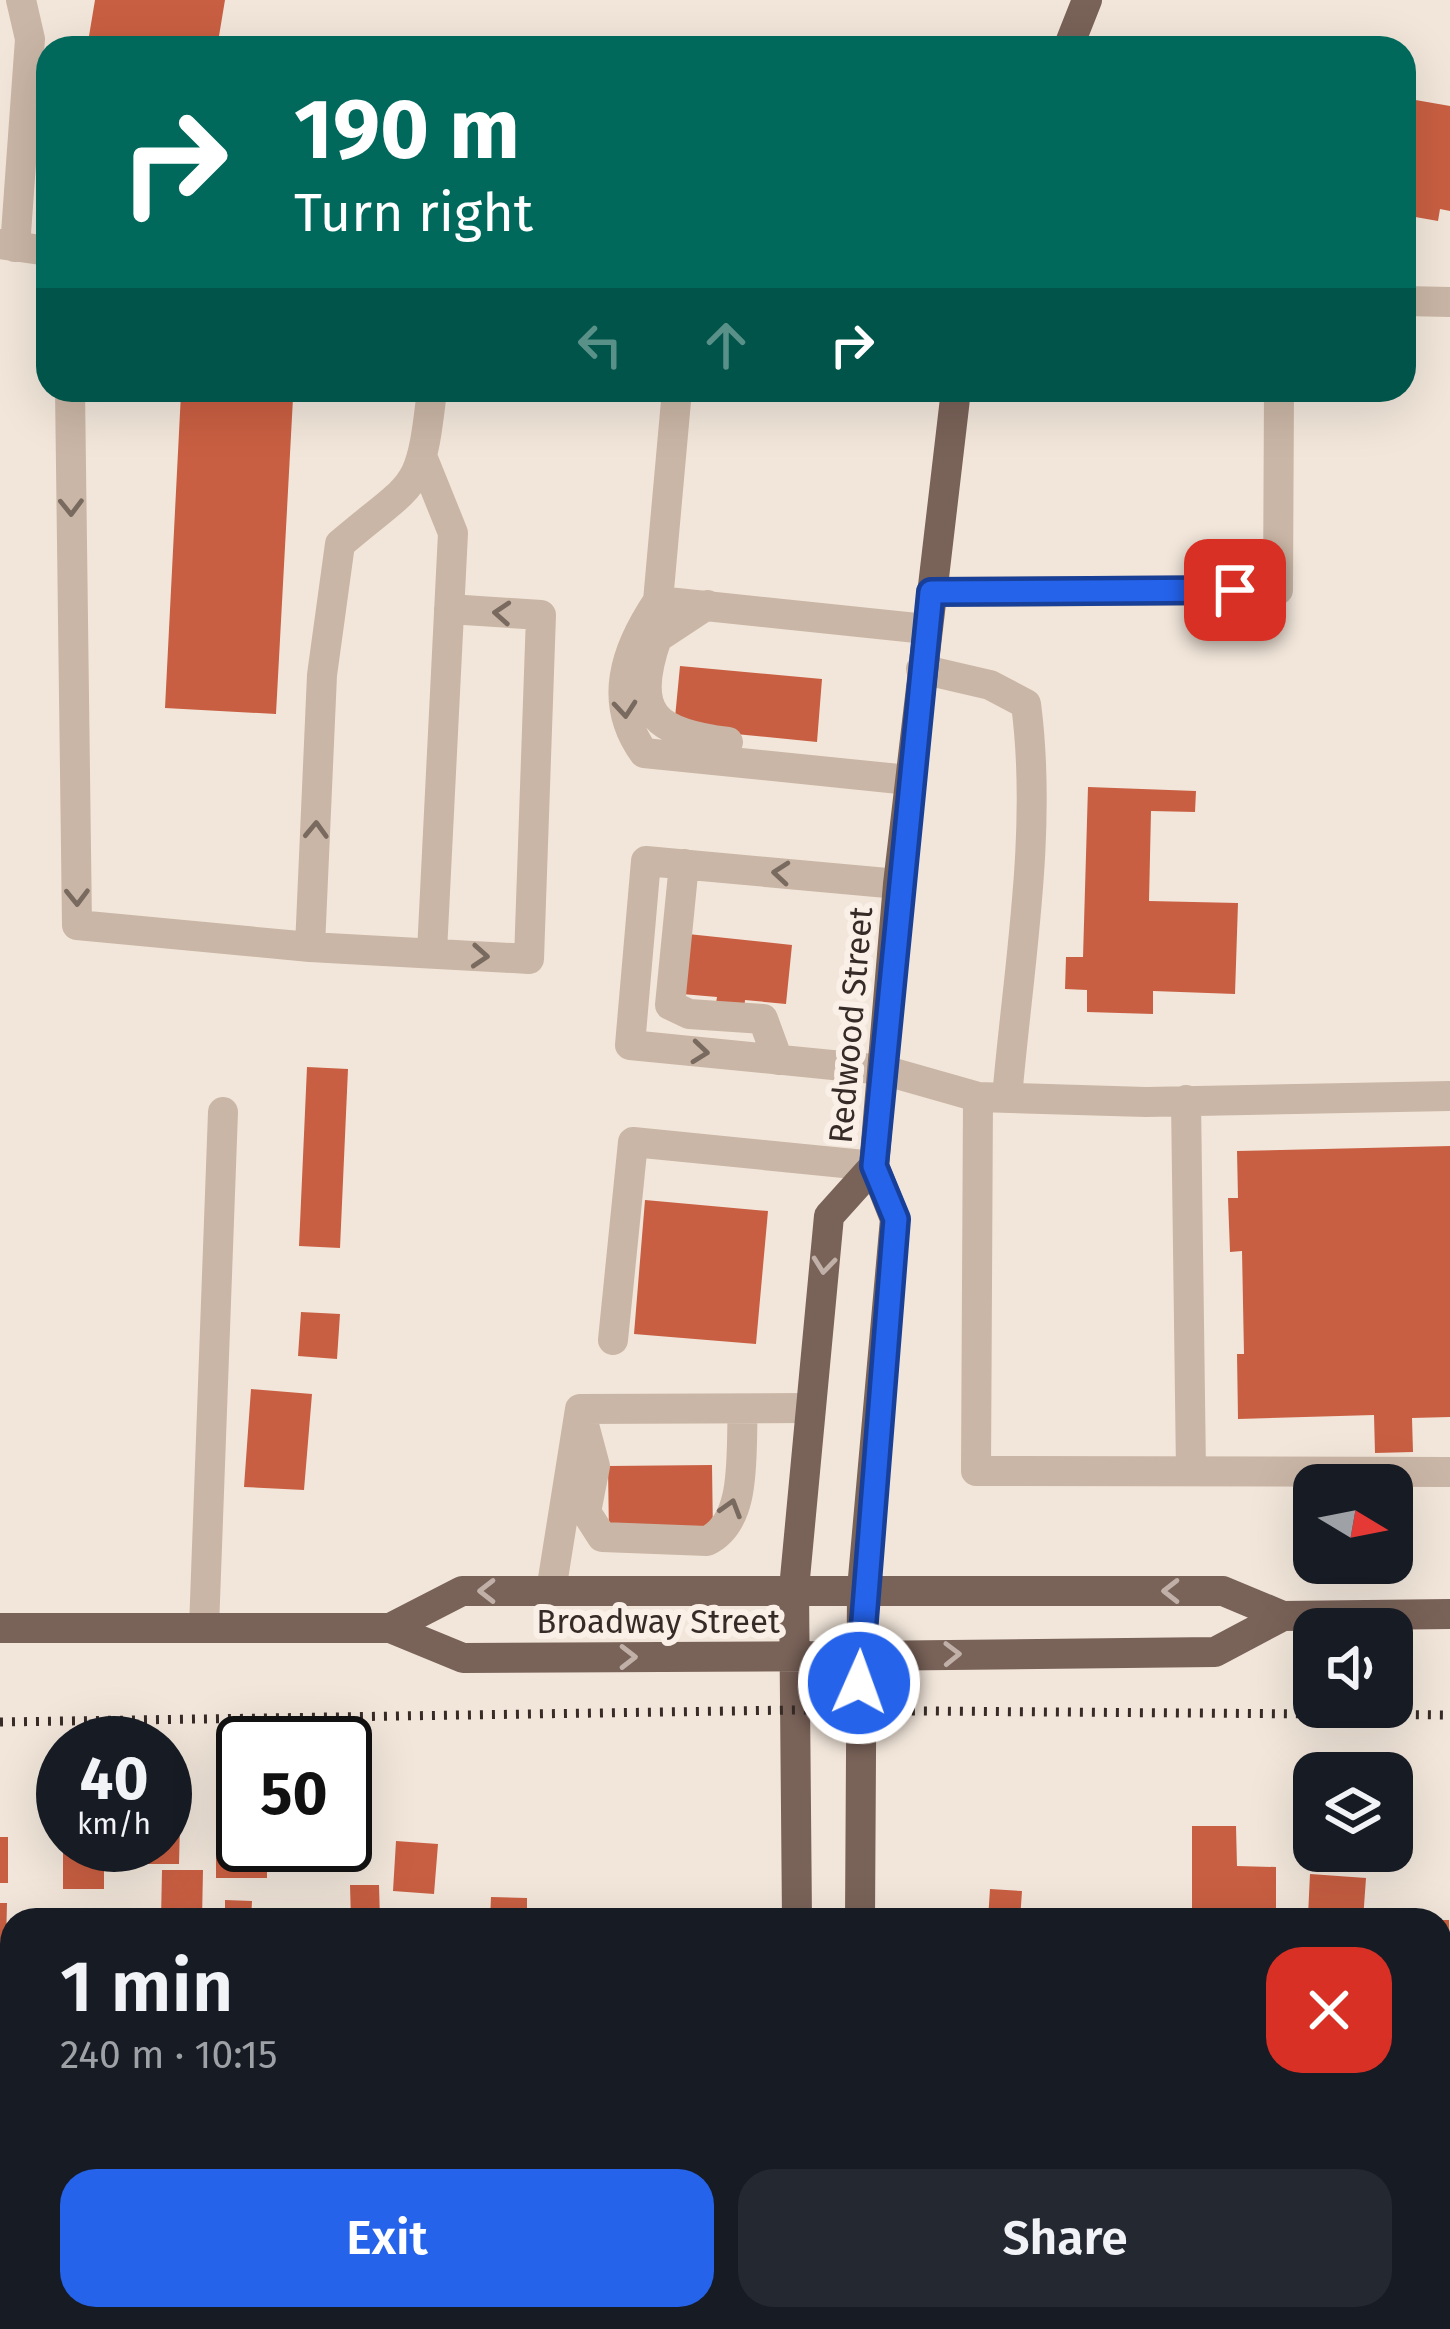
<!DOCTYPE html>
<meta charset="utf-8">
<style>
:root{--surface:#171b24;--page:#242831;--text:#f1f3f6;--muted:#9ea1a6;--accent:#2563eb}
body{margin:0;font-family:"Fira Sans",sans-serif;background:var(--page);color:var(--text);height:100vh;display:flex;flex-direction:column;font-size:45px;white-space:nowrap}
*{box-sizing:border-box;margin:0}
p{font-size:39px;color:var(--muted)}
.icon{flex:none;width:66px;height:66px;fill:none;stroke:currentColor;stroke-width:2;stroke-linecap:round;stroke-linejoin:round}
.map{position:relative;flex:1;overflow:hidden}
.drawer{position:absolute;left:0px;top:1908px;width:1452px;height:423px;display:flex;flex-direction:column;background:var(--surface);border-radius:36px 36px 0 0;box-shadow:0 12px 48px #0002}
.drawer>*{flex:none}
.guide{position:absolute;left:36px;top:36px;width:1380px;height:366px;border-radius:36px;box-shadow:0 12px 48px #0002;background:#00695c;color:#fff;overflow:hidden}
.needle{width:78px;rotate:100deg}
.controls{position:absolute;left:1293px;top:1464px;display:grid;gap:24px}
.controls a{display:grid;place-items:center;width:120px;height:120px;border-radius:24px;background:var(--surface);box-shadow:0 12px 48px #0002;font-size:60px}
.speed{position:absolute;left:36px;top:1716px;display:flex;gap:24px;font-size:60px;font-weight:700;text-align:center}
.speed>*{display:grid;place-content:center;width:156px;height:156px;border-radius:50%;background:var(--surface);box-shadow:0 12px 48px #0002;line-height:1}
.speed small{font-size:30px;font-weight:400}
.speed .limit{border:6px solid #111;border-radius:18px;background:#fff;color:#111}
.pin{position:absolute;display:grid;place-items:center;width:102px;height:102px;color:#fff;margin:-51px;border-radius:24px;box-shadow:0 6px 18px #0006}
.me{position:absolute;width:132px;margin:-66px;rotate:2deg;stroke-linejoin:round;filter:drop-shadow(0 0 9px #0008)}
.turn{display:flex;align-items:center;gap:42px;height:252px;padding:0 60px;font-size:54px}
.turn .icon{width:156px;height:156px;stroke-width:2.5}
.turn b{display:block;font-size:84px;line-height:102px}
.lanes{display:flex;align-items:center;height:114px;padding:0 60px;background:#0003;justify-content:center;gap:60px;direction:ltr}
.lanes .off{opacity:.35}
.round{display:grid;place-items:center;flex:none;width:126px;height:126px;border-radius:36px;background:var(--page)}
.head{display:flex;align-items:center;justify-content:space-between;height:204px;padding:0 60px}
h1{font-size:72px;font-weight:600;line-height:90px}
.cta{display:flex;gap:24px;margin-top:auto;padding:24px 60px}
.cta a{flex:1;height:138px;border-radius:36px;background:var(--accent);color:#fff;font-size:48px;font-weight:600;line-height:138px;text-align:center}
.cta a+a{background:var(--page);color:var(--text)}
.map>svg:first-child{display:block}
.building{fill:#c95f42}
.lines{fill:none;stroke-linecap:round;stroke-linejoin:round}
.minor{stroke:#cab6a6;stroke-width:30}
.major{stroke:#796258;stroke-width:30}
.rail{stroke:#362b27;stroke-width:9;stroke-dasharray:3 9;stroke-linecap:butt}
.oneway{stroke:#796a60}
.oneway2{stroke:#c0b0a7}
.route-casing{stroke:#184099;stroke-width:30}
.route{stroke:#2563eb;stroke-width:21}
.labels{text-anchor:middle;stroke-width:12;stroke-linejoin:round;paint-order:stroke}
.street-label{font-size:33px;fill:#362b27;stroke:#faf0e7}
</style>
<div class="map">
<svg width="1450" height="2329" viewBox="0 0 1450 2329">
<rect width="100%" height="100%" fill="#f2e6da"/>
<path class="building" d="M 95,0 L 225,0 L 217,48 L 87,48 Z
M 1404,98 L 1450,106 L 1450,211 L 1440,209 L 1438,221 L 1404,215 Z
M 181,393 L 293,398 L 276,714 L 165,708 Z
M 680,666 L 822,679 L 817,742 L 674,728 Z
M 1088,787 L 1196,791 L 1195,812 L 1151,811 L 1149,901 L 1238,903 L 1235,994 L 1153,991 L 1153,1014 L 1087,1012 L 1087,990 L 1065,989 L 1066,957 L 1083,957 Z
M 688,934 L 792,945 L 786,1004 L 745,1000 L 744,1012 L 715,1009 L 717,997 L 682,994 Z
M 307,1067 L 348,1069 L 340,1248 L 299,1246 Z
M 1450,1146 L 1450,1417 L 1412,1418 L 1413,1452 L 1375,1453 L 1374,1415 L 1238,1419 L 1237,1354 L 1244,1354 L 1242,1251 L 1230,1252 L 1228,1198 L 1238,1198 L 1237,1151 Z
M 645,1200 L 768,1211 L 756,1344 L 634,1334 Z
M 301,1312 L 340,1314 L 337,1359 L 298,1356 Z
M 251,1389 L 312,1394 L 304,1490 L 244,1487 Z
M 712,1465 L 713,1535 L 609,1536 L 608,1466 Z
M 216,1820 L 243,1821 L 243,1845 L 267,1845 L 267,1878 L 216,1878 Z
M 165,1823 L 180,1823 L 179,1864 L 126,1864 L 126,1845 L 165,1845 Z
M 1192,1826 L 1236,1826 L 1237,1866 L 1276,1867 L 1276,1920 L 1192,1920 Z
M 0,1837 L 8,1837 L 8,1883 L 0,1883 Z
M 396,1841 L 438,1844 L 434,1894 L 393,1891 Z
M 63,1850 L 104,1850 L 104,1889 L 63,1889 Z
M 162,1870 L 203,1870 L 202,1920 L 161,1920 Z
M 1310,1874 L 1366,1878 L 1363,1920 L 1290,1920 L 1291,1914 L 1308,1916 Z
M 350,1885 L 379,1885 L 380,1920 L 351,1920 Z
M 990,1889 L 1022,1891 L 1020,1920 L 988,1920 Z
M 491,1897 L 527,1898 L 527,1914 L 553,1914 L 553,1920 L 490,1920 Z
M 225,1900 L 252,1901 L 251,1920 L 225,1920 Z
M 0,1903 L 7,1903 L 5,1984 L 0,1984 Z
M 474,1911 L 474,1920 L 407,1920 L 407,1912 Z
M 1440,1920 L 1449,1920 L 1450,1972 L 1440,1972 Z
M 1440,2136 L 1450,2136 L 1450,2222 L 1440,2221 Z
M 0,2166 L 12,2166 L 12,2248 L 0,2247 Z
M 52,2319 L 109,2319 L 109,2329 L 52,2329 Z"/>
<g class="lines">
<path class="minor" d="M 0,244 L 48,251
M 15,247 L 30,39 L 21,0
M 1404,301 L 1450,302
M 70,390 L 77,925 L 310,947 L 529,959 L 541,615 L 449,609
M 677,390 L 658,601 L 926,629
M 424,461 L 453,533 L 432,952
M 931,592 L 1278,590 L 1279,390
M 658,601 C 625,650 607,702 644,753 L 909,780
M 707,605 L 657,638 C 630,715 656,733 728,742
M 921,669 L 990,685 L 1026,704 C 1043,833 1018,969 1007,1098
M 684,864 L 670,1005 L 689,1014 L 763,1019 L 778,1060
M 898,884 L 646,861 L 630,1045 L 883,1070 L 978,1097 L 1146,1102 L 1450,1096
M 310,947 L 322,675 L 340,544 C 417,478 420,496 432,390
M 978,1097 L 976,1471 L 1450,1472
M 1186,1100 L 1191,1471
M 613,1340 L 633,1142 L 874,1166
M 583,1421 L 595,1466 L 586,1512 L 602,1537 L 707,1541 C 749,1521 740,1450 743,1409
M 551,1591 L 580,1409 L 809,1408
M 204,1628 L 223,1112
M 1440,2062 L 1450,2062
M 0,2074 L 12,2074"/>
<path class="major" d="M 1068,48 L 1087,0
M 0,1628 L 390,1628 L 463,1658 L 859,1656 L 1215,1652 L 1283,1616
M 390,1628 L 462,1591 L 1223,1591 L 1283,1616 L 1450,1614
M 797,1920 L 794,1589 L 829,1216 L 874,1166
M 860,1920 L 862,1589 L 895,1219 L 874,1166 L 898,884 L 956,390
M 822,2319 L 822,2329"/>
<path class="rail" d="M 0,1722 L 795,1710 L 1450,1715"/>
</g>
<defs><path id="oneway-chevron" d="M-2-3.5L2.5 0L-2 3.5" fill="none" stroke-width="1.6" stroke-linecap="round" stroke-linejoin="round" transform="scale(3)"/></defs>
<g class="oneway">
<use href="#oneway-chevron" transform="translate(71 507) rotate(89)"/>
<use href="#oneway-chevron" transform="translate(502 613) rotate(-176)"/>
<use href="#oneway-chevron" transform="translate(625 709) rotate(85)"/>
<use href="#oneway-chevron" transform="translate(316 830) rotate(-88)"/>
<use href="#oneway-chevron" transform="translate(781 873) rotate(-175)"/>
<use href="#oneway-chevron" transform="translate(77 897) rotate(89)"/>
<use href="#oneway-chevron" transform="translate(480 956) rotate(4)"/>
<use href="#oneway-chevron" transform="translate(700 1052) rotate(6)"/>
<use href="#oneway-chevron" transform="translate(731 1508) rotate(-73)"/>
</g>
<g class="oneway2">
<use href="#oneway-chevron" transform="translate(824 1265) rotate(96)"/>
<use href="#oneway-chevron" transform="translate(487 1591) rotate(-180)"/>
<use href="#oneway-chevron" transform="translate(1171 1591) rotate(-180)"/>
<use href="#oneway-chevron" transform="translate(952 1654) rotate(-1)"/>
<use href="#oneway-chevron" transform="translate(628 1657)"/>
</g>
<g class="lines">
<defs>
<path id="route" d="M 859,1683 L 896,1219 L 874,1166 L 931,592 L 1235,590"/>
</defs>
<use href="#route" class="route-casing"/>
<use href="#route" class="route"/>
</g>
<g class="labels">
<g class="street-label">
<text transform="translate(850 1025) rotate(-85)" y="12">Redwood Street</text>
<text x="658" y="1633">Broadway Street</text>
</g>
</g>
</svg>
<div class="controls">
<a><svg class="needle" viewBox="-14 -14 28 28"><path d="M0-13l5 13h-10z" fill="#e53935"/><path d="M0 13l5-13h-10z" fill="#9ea1a6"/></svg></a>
<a><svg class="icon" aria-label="sound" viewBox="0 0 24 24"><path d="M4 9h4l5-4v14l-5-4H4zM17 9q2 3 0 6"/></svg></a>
<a><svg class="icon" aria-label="layers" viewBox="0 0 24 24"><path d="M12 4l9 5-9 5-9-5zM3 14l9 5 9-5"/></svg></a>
</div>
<div class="speed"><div>40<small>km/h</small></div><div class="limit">50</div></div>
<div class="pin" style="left:1235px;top:590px;background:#d93025"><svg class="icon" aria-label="arrive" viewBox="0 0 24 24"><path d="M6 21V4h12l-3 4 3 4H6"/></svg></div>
<svg class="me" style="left:859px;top:1683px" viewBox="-20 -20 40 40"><circle r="17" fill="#2563eb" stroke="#fff" stroke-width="3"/><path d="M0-11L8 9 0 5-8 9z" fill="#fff"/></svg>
<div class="guide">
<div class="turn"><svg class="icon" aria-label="right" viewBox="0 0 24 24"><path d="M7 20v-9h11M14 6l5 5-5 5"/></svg><div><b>190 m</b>Turn right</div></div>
<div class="lanes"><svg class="icon off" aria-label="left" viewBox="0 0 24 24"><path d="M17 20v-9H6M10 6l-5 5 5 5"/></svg><svg class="icon off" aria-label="ahead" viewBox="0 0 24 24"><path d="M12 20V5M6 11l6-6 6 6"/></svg><svg class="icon" aria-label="right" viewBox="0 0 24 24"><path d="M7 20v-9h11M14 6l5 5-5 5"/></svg></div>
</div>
<section class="drawer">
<div class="head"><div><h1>1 min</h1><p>240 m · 10:15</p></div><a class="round" style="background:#d93025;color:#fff"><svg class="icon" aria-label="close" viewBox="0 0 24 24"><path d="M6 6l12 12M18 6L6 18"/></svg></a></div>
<div class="cta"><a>Exit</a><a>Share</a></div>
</section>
</div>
